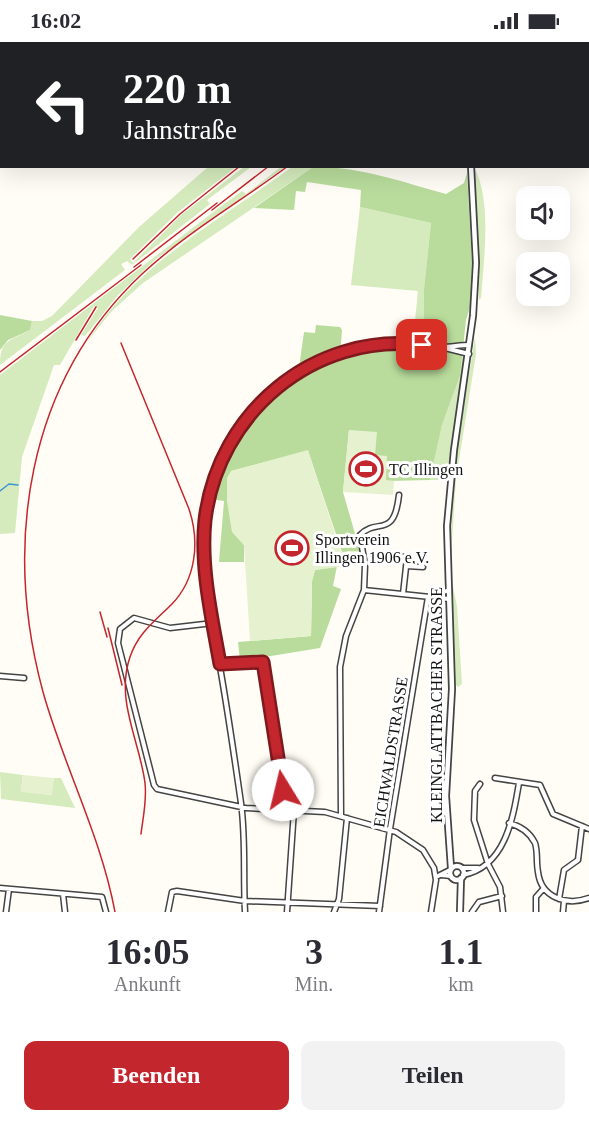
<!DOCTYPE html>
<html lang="de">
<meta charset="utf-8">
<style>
:root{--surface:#fff;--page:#f2f2f3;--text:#2b2b33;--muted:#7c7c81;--accent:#c4262e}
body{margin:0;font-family:"Times New Roman",serif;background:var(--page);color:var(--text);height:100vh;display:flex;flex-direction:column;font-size:22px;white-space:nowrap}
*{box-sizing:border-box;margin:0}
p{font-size:20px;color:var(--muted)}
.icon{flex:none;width:33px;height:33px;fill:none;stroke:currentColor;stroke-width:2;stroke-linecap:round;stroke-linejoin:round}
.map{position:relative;height:870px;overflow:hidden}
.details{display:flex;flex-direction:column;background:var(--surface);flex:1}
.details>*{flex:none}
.banner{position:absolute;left:0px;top:0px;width:590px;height:126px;box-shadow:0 6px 24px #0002;background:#202124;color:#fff;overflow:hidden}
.fabs{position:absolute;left:516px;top:144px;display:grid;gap:12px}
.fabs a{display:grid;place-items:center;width:54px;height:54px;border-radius:12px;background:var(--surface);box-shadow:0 6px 24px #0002;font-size:30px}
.pin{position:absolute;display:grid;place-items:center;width:51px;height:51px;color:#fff;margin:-26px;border-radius:12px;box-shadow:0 3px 9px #0006}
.me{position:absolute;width:66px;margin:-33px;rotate:351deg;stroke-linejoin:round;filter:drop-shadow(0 0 4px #0008)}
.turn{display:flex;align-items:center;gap:21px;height:126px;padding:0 24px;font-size:27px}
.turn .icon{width:78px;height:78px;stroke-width:2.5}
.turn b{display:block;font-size:42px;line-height:51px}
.eta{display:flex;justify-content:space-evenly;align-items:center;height:102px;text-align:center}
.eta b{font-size:36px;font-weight:800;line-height:42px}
.primary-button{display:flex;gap:12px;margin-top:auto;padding:12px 24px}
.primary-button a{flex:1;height:69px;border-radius:12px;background:var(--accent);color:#fff;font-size:24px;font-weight:800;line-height:69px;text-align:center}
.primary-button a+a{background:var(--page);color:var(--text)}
.status{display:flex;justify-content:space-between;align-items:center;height:42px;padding:0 30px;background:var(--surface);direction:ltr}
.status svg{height:16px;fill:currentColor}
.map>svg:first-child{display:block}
.green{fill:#d5ebbd}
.forest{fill:#b9dc9c}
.pitch{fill:#e6f2cf}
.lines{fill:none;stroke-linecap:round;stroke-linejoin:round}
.stream{stroke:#3f96cf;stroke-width:1.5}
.minor-casing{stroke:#444;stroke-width:7}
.tertiary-casing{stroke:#444;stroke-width:8}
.minor{stroke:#fff;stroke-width:4}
.tertiary{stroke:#fff;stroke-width:4.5}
.rail{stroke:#c4262e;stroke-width:1.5}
.route-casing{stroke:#7f191e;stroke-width:15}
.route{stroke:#c4262e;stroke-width:10}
.labels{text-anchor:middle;stroke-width:6;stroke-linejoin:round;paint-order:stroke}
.poi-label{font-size:16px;fill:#111;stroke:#fff;text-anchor:start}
.street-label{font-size:16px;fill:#111;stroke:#fff}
</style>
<div class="status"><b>16:02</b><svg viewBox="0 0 49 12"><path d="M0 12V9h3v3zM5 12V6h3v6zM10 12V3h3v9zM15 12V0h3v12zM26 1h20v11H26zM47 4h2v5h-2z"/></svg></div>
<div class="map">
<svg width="589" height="870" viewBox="0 0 589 870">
<rect width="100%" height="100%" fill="#fffdf5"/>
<path class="green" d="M 282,124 L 285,125 L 156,217 L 118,253 L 85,294 L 81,293 L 98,266 L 94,264 L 60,323 L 54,323 L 22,415 L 15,491 L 0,492 L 0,333 L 216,168 L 242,149 L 246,152 Z
M 208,125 L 236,125 L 178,170 L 130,217 L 133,221 L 181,173 L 244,125 L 251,125 L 207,158 L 210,162 L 132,223 L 127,219 L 121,222 L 125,228 L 0,323 C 0,297 10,299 30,288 L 32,279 L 42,279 L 52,274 L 139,185 Z
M 292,125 L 313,125 L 143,241 L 111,270 L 87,300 C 136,222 220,178 292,125 Z
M 474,125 C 492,158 484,217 481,256 L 479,258 Z
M 360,165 L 431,181 L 424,247 L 423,299 L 413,298 L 418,249 L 351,243 Z
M 475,295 L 476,312 L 456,437 L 451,514 L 449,481 L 453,431 Z
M 462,313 L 465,320 L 449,438 L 430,438 L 442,383 L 460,334 Z
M 451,536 L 457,564 L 462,642 L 458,645 L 454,641 Z
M 0,730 L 23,733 L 21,749 L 51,753 L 54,736 L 61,736 L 75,766 L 1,757 Z"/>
<path class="forest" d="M 313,125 C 359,124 402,140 446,152 L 464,141 L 467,131 L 472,220 L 471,262 L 466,278 L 460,334 L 442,383 L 430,438 L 386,439 L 375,413 L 349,388 L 343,450 L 360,509 L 342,510 L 308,409 L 231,429 L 232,489 L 244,503 L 244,520 L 219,520 L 224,459 L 211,457 C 225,406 254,363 298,333 L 304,290 L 315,291 L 316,283 L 340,285 L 342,288 L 340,314 L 389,306 L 423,307 L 424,247 L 431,181 L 360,165 L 361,148 L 307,140 L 305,150 L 296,149 L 294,168 L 254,166 Z
M 0,273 L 32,279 L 30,288 L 8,298 L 0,308 Z
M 337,524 L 333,544 L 341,547 L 320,606 L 240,619 L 238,600 L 311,594 L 312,539 L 315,528 Z"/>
<path class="pitch" d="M 349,388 L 377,390 L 375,413 L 387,414 L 386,438 L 394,439 L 393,453 L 343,450 Z
M 308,408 L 341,510 L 360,509 L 362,522 L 315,528 L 312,539 L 311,594 L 250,599 L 244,503 L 232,490 L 227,459 L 227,436 L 231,429 Z
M 23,733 L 54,736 L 52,753 L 21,750 Z"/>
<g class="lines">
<path class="stream" d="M 0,449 L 9,442 L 18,443"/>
<defs>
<path id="minor" d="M 297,0 L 322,0
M 445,306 L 469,312
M 395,513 L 407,516 L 403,552
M 406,524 L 423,525
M 364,548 L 449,557
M 433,554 L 449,548
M 213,581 L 170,586 L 134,576 L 120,587 L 118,601 L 154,743 L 157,747 L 246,766 L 325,770 L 396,790 L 423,808 L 434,826 L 436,838 L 431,870
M 220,622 L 263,620 L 286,768
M 0,634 L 24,636
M 495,736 L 540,743 L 553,772 L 589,787
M 480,742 L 475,749 L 474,778 L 488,822 L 500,845 L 503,870
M 341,774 L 340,625 L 346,594 L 364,548 L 365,523 L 360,493 C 377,475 394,498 399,453
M 509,781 C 520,784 530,791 535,801 C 538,810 536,820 538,830 C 541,856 567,864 589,856
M 462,826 L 478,826
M 441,833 L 451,834
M 463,833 C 505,825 513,777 519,741
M 436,835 L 450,828
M 0,846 L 102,855 L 106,870
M 63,852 L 65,870
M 559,857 L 564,828 L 578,818 L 582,784
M 6,870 L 9,847
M 168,870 L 172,850 L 177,849 L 245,859 L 380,864
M 245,870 C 243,834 246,797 241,761 C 234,712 227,663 218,614 C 212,575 204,535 204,497 C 205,402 273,323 365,304 C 391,299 416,305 442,305 C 451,305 460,303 469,303
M 287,870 L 294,768
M 334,870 L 339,857 L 347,776
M 379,870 L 390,787 L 428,555
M 472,870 L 479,860 L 502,854
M 536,870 L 536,855 L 544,846
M 563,870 L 564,859"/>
<path id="tertiary" d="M 471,2 L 471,0
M 510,2 L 510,0
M450 831a7 7 0 1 1 14 0a7 7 0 1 1-14 0Z
M 451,826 L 446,754 L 452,647 L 447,484 L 454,408 L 473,274 L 476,221 L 471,124
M 460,870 L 461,836"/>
</defs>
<use href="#minor" class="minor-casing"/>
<use href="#tertiary" class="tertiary-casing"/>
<use href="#minor" class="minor"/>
<use href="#tertiary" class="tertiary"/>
<path class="rail" d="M 403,2 L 405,0
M 426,2 L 428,0
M 450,2 L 452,0
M 212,168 L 269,124
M 133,217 L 180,172 L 240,124
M 134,225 L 217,161
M 76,298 L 96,265
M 121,301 L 189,467 C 200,500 196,537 172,562 C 155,579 138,591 130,615 C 115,658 140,700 145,741 C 147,759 143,775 141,792
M 0,330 L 141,223
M 100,570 L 107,595
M 108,586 L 122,643
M 115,870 C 101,794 64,725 43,650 C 3,502 26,341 142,232 C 186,191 240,160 288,124"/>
</g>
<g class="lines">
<defs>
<path id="route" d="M 283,748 L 263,620 L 220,622 C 212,576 200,525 205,478 C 218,371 313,290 422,303"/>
</defs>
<use href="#route" class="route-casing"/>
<use href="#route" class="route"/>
</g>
<defs>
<symbol id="stadium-ring" viewBox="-11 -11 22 22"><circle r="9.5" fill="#fff" stroke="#c4262e" stroke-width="1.5"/><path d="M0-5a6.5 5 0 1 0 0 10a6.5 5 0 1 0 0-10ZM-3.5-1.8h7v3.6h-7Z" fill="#c4262e"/></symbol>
</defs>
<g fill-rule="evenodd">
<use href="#stadium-ring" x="347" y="408" width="38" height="38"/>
<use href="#stadium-ring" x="273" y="487" width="38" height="38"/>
</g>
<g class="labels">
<g class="poi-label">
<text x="389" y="433">TC Illingen</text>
<text x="315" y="503">Sportverein<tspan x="315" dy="18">Illingen 1906 e.V.</tspan></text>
</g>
<g class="street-label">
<text transform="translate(436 663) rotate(-90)" y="6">KLEINGLATTBACHER STRASSE</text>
<text transform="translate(390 710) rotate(-81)" y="6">EICHWALDSTRASSE</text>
</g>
</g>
</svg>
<div class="fabs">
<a><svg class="icon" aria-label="sound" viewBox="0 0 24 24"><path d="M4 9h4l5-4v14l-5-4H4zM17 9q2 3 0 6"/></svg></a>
<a><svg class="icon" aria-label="layers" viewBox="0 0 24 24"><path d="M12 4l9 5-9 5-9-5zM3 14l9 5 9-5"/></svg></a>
</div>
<div class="pin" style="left:422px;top:303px;background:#d93025"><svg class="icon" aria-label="arrive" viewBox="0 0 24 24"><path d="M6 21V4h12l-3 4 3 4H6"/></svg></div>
<svg class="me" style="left:283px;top:748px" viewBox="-20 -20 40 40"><circle r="19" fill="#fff"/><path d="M0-13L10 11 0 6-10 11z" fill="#c4262e"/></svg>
<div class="banner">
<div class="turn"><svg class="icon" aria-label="left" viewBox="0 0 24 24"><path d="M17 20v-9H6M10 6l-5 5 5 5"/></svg><div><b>220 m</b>Jahnstraße</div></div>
</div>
</div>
<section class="details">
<div class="eta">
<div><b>16:05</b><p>Ankunft</p></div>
<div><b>3</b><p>Min.</p></div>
<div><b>1.1</b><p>km</p></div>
</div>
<div class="primary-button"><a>Beenden</a><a>Teilen</a></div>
</section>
